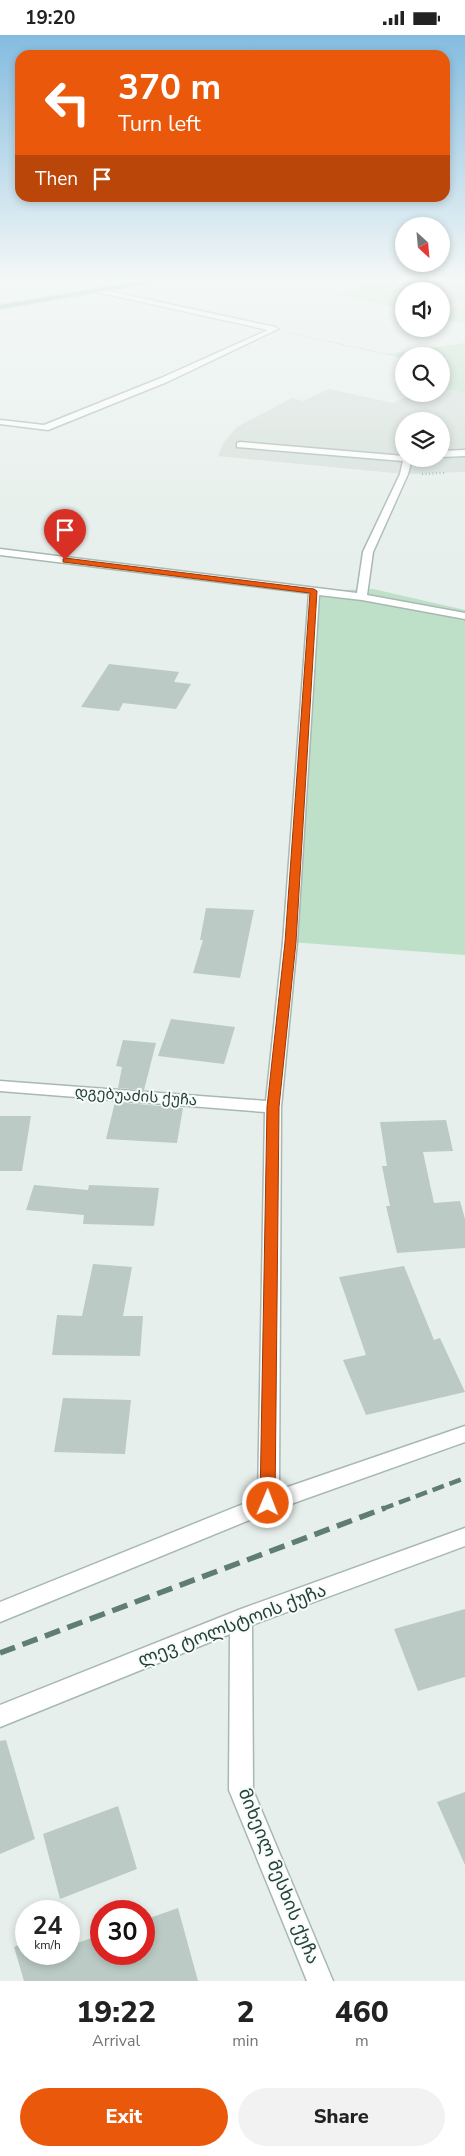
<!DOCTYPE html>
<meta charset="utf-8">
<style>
:root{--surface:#fff;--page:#f2f2f2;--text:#222;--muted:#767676;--accent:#ea580c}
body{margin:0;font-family:"Nunito Sans","Noto Sans Georgian",sans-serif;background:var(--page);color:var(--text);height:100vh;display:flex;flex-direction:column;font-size:19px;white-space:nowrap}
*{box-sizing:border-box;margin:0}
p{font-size:16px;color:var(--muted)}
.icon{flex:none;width:28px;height:28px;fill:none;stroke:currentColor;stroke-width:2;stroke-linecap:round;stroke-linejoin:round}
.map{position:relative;height:1946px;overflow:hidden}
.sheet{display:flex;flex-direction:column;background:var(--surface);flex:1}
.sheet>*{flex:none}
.guide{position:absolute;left:15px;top:15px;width:435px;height:152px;border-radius:15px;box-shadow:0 2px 8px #0003;background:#ea580c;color:#fff;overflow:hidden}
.needle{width:32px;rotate:154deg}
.controls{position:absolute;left:395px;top:182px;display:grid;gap:10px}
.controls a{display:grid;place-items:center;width:55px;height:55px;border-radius:50%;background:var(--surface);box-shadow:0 2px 8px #0003;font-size:25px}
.speed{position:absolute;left:15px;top:1865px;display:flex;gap:10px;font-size:25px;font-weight:700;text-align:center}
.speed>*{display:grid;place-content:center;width:65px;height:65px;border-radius:50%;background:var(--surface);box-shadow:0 2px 8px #0003;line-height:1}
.speed small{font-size:12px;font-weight:400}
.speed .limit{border:8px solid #d22;background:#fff;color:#111}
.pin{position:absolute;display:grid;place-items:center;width:42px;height:42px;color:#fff;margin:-51px -21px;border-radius:50% 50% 50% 0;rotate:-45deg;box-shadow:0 0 5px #0007}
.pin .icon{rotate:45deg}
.me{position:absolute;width:55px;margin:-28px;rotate:1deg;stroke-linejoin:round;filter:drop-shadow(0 0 4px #0008)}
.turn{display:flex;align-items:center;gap:18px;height:105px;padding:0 20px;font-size:22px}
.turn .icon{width:65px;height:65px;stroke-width:2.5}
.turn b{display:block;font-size:35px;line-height:42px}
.then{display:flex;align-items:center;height:48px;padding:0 20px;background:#0003;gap:10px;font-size:19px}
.eta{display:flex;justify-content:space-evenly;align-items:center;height:85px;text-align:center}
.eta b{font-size:30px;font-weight:800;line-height:35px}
.action{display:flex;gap:10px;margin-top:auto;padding:10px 20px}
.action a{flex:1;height:58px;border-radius:30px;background:var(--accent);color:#fff;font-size:20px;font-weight:800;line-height:58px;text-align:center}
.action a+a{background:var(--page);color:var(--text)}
.status{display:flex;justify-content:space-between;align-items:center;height:35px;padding:0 25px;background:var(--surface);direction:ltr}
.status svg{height:14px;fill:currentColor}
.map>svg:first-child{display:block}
.built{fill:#d4dfda;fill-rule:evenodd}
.green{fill:#bfe0c8}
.building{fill:#bbcac4}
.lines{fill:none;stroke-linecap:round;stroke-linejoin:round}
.minor-casing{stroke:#a8b8b2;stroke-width:3}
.major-casing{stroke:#c2cac8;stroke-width:3}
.path-far1{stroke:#86b3a5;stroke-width:1;stroke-dasharray:1 2;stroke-linecap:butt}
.path{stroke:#86b3a5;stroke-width:2;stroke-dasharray:1 2.5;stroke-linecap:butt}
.minor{fill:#fff;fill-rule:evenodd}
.major{fill:#6aa596;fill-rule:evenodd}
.rail-far1{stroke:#5f7d75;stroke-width:4.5;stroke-dasharray:12 6;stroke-linecap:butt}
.rail{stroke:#5f7d75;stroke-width:5.5;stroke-dasharray:16 8;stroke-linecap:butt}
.route{fill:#ea580c;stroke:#983908}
.labels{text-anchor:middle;stroke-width:4;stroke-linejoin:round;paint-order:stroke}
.street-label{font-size:15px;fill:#24423a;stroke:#f7fbf9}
.near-street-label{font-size:18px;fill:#24423a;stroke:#f7fbf9}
</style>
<div class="status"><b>19:20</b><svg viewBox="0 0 49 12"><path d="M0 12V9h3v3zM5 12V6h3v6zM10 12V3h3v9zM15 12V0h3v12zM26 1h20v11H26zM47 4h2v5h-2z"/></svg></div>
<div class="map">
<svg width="465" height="1946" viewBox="0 0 465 1946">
<rect width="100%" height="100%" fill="#e6efeb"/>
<path class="built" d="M 358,247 L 465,247 L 465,274 L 441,268 L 441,256 L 404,256 L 404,259 Z
M 441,353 L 465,358 L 465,437 L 404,439 L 218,421 L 224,407 L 237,392 L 292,363 L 303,366 L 329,354 L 393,368 L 412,359 L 441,359 ZM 404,386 L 441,386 L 441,424 L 404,424 Z"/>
<path class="green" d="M 368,250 L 404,259 L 404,275 L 337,259 Z
M 441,268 L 465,274 L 465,289 L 441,284 Z
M 465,308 L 465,358 L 441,353 L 441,321 L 404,323 L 387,319 Z
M 373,554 L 465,575 L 465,920 L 290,907 L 314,556 Z"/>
<path class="building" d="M 391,247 L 458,247 L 465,252 L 465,264 L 446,270 L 441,268 L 441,256 L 404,256 L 404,259 L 390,255 Z
M 109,629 L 179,637 L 174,647 L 191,649 L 176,674 L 123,668 L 119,676 L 81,672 Z
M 206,873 L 254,875 L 240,943 L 193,938 L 203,905 L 200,905 Z
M 171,984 L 235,992 L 224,1029 L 158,1021 Z
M 123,1005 L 156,1008 L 144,1055 L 118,1053 L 122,1032 L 116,1031 Z
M 115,1067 L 183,1073 L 177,1108 L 106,1104 Z
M 0,1081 L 31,1081 L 22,1136 L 0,1136 Z
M 446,1085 L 453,1116 L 423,1117 L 434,1168 L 460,1166 L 465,1184 L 465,1213 L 397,1218 L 386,1171 L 390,1171 L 382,1131 L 387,1131 L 380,1087 Z
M 34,1150 L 88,1155 L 89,1150 L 159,1153 L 154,1191 L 83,1189 L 84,1180 L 26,1175 Z
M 93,1229 L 132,1232 L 123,1281 L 143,1281 L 140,1321 L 52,1320 L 57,1280 L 82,1281 Z
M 404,1231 L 434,1305 L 440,1303 L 465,1357 L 366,1380 L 343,1325 L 366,1320 L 339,1242 Z
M 63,1363 L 131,1365 L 125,1419 L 54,1417 Z
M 465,1574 L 465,1642 L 418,1656 L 394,1594 Z
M 6,1705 L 35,1804 L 0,1819 L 0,1706 Z
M 465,1757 L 465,1830 L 437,1767 Z
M 118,1771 L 137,1834 L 60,1864 L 43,1799 Z
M 178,1873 L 198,1946 L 24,1946 L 14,1912 L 26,1907 L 26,1919 L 69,1919 L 69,1892 L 74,1909 L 101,1900 L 101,1919 L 144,1919 L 144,1885 Z"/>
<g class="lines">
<defs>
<path id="minor" d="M 460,247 L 465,247 L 465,250 Z
M 99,254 L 275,292 L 278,294 L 167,347 L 48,395 L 0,389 L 0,385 L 44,390 L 161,343 L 268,295 L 97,257 Z
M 240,407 L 404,421 L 404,424 L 412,424 L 408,439 L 373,517 L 367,560 L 465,578 L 465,584 L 362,565 L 319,560 L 297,907 L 281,1072 L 279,1455 L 465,1391 L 465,1407 L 274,1475 L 0,1587 L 0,1567 L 258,1463 L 265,1077 L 0,1056 L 0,1046 L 266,1066 L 283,907 L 309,558 L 0,520 L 0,514 L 357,558 L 363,517 L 400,439 L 403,426 L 237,412 L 237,408 Z
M 465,415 L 465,421 L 441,422 L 441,416 Z
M 465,1493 L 465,1511 L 252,1590 L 253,1755 L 333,1946 L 307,1946 L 229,1755 L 230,1599 L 0,1692 L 0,1670 L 241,1574 Z"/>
<path id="major" d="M 138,247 L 154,247 L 0,274 L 0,270 Z"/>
</defs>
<use href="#minor" class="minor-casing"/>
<use href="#major" class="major-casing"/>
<path class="path-far1" d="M 290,298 L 404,323"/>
<path class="path" d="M 422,439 L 444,438"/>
<use href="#minor" class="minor"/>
<use href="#major" class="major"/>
<path class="rail-far1" d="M 382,1474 L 465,1443"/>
<path class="rail" d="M 0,1618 L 385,1473"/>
</g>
<linearGradient id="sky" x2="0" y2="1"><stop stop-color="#84bce0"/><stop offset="0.47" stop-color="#f4f8f6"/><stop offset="1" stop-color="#f4f8f6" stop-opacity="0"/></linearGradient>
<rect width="465" height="520" fill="url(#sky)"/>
<path class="route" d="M 65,523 L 314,554 L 317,556 L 296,907 L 279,1072 L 275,1468 L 273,1473 L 268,1475 L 262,1473 L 260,1468 L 267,1072 L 285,907 L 310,558 L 63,527 L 63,524 Z"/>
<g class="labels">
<g class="street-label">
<text transform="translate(136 1061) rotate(4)" y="5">დგებუაძის ქუჩა</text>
</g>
<g class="near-street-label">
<text transform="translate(232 1590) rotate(-21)" y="6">ლევ ტოლსტოის ქუჩა</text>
<text transform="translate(279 1841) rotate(68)" y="6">მიხეილ მესხის ქუჩა</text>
</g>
</g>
</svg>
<div class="controls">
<a><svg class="needle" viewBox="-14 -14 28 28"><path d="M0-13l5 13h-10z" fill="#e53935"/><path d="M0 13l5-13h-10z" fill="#767676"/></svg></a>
<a><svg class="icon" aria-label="sound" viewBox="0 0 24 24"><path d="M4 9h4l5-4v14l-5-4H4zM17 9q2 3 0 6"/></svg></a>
<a><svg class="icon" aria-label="search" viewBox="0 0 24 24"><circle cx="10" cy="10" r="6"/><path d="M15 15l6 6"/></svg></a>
<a><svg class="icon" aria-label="layers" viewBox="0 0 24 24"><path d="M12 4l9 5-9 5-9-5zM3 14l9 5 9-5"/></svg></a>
</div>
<div class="speed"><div>24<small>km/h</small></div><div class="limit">30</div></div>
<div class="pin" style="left:65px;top:525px;background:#d93025"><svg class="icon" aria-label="arrive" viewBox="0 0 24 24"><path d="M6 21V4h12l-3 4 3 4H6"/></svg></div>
<svg class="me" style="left:268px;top:1468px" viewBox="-20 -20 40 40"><circle r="17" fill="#ea580c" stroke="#fff" stroke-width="3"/><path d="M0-11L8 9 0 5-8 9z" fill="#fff"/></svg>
<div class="guide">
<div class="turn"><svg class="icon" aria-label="left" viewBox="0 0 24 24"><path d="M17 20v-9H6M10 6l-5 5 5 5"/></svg><div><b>370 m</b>Turn left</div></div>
<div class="then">Then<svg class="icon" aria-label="arrive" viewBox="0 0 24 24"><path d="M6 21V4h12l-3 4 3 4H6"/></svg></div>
</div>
</div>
<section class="sheet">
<div class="eta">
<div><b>19:22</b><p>Arrival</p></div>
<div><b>2</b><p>min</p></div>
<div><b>460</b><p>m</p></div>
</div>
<div class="action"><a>Exit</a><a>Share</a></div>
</section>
